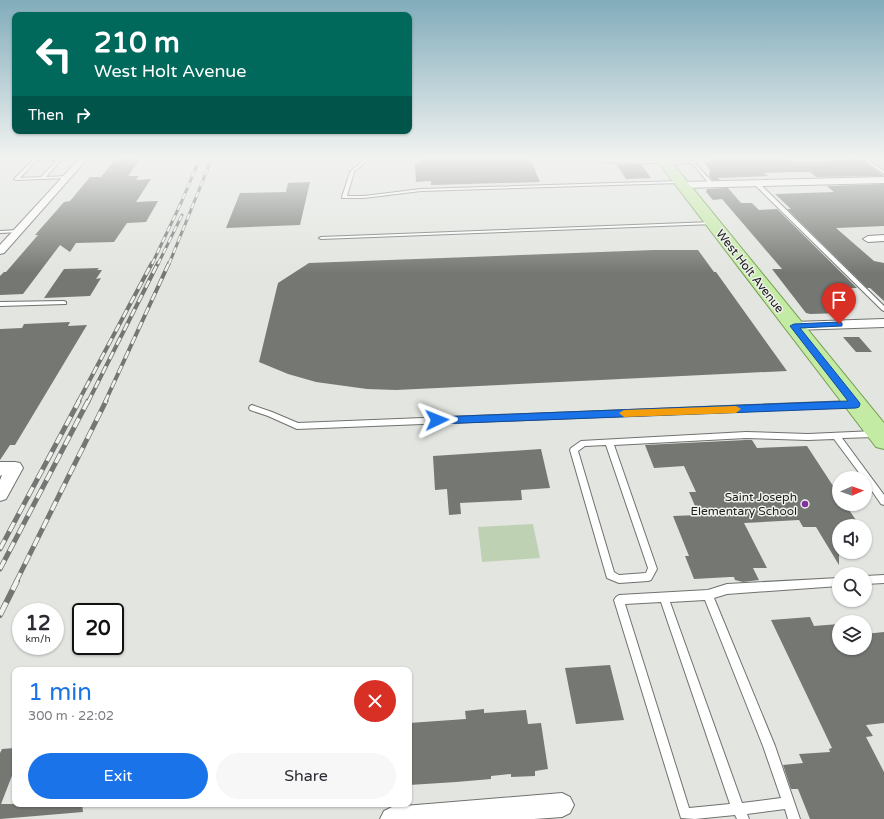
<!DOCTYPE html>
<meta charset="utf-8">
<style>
:root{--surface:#fff;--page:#f7f7f7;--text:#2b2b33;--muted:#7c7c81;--accent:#1a73e8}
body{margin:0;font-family:"Varela Round",sans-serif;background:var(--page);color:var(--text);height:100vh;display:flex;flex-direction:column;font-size:15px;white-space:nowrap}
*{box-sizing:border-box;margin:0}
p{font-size:13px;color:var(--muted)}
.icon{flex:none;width:22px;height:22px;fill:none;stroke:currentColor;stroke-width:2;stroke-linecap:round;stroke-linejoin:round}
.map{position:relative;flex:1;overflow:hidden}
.drawer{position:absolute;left:12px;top:667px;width:400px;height:140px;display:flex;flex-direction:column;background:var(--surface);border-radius:8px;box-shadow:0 1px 3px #0004}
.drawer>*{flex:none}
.guide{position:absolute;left:12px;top:12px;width:400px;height:122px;border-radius:8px;box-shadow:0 1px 3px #0004;background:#00695c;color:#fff;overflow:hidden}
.needle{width:26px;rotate:88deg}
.controls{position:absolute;left:832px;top:471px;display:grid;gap:8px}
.controls a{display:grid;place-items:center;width:40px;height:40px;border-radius:50%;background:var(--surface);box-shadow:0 1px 3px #0004;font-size:20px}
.speed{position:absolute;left:12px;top:603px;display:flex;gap:8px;font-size:20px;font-weight:700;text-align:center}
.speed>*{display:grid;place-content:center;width:52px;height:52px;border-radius:50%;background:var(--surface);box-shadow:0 1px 3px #0004;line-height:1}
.speed small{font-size:10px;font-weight:400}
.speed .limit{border:2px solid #111;border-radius:6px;background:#fff;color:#111}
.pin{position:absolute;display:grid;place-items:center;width:34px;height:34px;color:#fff;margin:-41px -17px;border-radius:50% 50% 50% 0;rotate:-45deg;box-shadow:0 0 4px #0007}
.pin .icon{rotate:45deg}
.me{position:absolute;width:44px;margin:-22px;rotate:88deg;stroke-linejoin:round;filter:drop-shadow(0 0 3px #0008)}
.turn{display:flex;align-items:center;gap:14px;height:84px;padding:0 16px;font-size:18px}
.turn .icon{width:52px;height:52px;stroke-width:2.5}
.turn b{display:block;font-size:28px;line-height:34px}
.then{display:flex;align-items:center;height:38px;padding:0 16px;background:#0003;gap:8px;font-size:15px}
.round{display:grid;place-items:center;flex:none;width:42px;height:42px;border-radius:21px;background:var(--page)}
.summary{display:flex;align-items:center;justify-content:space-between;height:68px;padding:0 16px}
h1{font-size:24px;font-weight:600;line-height:30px;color:var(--accent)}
.button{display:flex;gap:8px;margin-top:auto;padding:8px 16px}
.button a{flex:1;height:46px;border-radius:24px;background:var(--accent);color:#fff;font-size:16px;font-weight:600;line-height:46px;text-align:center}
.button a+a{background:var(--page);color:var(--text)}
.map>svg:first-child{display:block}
.green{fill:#bfd1b3}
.building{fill:#747772}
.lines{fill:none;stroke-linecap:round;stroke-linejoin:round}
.service-casing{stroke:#6f726e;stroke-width:2}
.minor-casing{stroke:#6f726e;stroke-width:2}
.primary-casing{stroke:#719b4d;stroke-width:2}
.service{fill:#fff;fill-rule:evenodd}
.minor{fill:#fff;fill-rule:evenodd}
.primary{fill:#c4eba3;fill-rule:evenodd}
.rail-far3-casing{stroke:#747673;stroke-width:3}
.rail-far2-casing{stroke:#747673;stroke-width:4}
.rail-far1-casing{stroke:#747673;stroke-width:5}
.rail-casing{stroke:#747673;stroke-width:6}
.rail-far3{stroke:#eff2ed;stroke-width:2;stroke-dasharray:6;stroke-linecap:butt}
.rail-far2{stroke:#eff2ed;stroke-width:2.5;stroke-dasharray:8;stroke-linecap:butt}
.rail-far1{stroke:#eff2ed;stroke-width:3.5;stroke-dasharray:10;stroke-linecap:butt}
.rail{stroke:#eff2ed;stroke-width:4.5;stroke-dasharray:14;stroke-linecap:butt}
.route{fill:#1a73e8;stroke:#114b97}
.slow{fill:#f59e0b}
.poi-dot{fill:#7e32a3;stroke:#eff2ed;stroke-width:1.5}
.labels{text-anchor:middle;stroke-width:3;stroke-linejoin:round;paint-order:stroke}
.street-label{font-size:12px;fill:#20211f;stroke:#eff2ed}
.poi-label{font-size:12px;fill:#20211f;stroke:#eff2ed;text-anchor:end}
</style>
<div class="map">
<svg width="884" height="819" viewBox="0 0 884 819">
<rect width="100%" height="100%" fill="#e2e5e0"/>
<path class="green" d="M 533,524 L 540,558 L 482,562 L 478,527 Z"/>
<path class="building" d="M 116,158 L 141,158 L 128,176 L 139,176 L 136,180 L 151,179 L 136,202 L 158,201 L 146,222 L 127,223 L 114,242 L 76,243 L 70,252 L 60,245 L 23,294 L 0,295 L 0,276 L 4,272 L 6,272 L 38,235 L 35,235 L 64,202 L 70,201 L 90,177 L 101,177 Z
M 420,158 L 530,158 L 540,182 L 431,185 L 431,181 L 416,182 L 415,163 L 420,162 Z
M 707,158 L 786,158 L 789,161 L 808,161 L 845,160 L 842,158 L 860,158 L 884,176 L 816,177 L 810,172 L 793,172 L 764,173 L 768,176 L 718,178 L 720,180 L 712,180 L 709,176 L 710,170 L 704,162 L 711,162 Z
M 616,164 L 641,164 L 651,178 L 626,179 Z
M 310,182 L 300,225 L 226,228 L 240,193 L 286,192 L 288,183 Z
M 884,184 L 884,226 L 836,228 L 874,261 L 884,263 L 884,301 L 870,288 L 867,288 L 787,209 L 791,209 L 775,194 L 834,192 L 827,186 Z
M 728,188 L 741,203 L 752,203 L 759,210 L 777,209 L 857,288 L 827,289 L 834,296 L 827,296 L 842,313 L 810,314 L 806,313 L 772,269 L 782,269 L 722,199 L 713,200 L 706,192 L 707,189 Z
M 654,250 L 698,250 L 714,272 L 716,272 L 787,371 L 396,390 L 367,389 L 316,382 L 288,374 L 259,362 L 278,283 L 309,263 Z
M 99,268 L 97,270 L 102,270 L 96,279 L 101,278 L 90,296 L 44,298 L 64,269 Z
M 70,322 L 68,326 L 87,325 L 15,445 L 10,445 L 0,460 L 0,329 L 22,328 L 24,324 Z
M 843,337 L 859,337 L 872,352 L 856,352 Z
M 746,440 L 752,440 L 757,448 L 807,446 L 839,495 L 839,504 L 845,504 L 860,526 L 839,526 L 839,565 L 816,527 L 803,527 L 799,520 L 744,523 L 767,568 L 753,568 L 759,580 L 743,582 L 735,580 L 734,577 L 730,577 L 694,579 L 685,556 L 689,556 L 673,516 L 699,515 L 689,492 L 696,492 L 684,466 L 654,468 L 645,445 Z
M 541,449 L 550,488 L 521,490 L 522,500 L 460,503 L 461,514 L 449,515 L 447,489 L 435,490 L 433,456 Z
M 810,617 L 814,626 L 839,624 L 839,648 L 865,648 L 865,634 L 884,632 L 884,723 L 866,725 L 873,736 L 866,737 L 884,772 L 884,819 L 810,819 L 798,789 L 791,789 L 783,765 L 803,763 L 799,754 L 830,752 L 829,749 L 832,748 L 771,620 Z
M 610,665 L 624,720 L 576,724 L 565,668 Z
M 484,709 L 484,713 L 526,710 L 528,724 L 541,723 L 548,769 L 535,771 L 535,776 L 511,777 L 511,774 L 491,776 L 491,779 L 456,782 L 409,785 L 409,723 L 466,719 L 465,711 Z
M 15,748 L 15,768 L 1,804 L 82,804 L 83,812 L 0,819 L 0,753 L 2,749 Z"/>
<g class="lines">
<defs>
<path id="service" d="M 51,158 L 80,158 L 78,159 L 61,160 L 46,177 L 67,176 L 69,177 L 68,178 L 16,180 L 14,179 L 34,159 ZM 57,160 L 41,177 L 20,178 L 36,161 Z
M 299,158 L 326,158 L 324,159 L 301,159 Z
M 366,158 L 370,158 L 354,172 L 347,196 L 364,196 L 421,189 L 680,181 L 682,182 L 680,183 L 421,191 L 364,198 L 342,198 L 342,197 L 350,172 Z
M 861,158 L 866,158 L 884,171 L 884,174 Z
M 604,160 L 664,161 L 666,162 L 693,161 L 715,185 L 711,186 L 692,163 L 665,164 L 663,163 L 603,162 L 602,161 Z
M 754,182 L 758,182 L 884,306 L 884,311 L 882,310 L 754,184 Z
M 712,222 L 714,222 L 714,224 L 321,239 L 319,238 L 321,237 Z
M 18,230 L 20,230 L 20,232 L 0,233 L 0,231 Z
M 64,301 L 66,302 L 66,304 L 0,306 L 0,302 Z
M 852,401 L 855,404 L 852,407 L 297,429 L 268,416 L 250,410 L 249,408 L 250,406 L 252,405 L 272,412 L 298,423 Z
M 875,431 L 878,432 L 879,434 L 878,436 L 875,437 L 842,438 L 884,495 L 884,505 L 881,504 L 865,481 L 865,478 L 863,478 L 834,439 L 808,440 L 746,438 L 614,445 L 657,569 L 651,580 L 648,581 L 619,583 L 607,578 L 570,450 L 571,448 L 581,441 L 746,432 L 808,434 ZM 606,445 L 648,568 L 646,573 L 619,575 L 614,572 L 578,451 L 585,446 Z
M 884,575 L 884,583 L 865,584 L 865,576 Z
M 839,578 L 839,586 L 727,594 L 714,598 L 775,746 L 800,819 L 788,819 L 785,809 L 747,814 L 749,819 L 737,819 L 735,815 L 695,819 L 681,818 L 614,600 L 616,597 L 619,595 L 708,590 L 727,584 ZM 705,600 L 763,746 L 781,798 L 742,803 L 670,602 ZM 661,602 L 730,804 L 689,808 L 625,604 Z"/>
<path id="minor" d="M 80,158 L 88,158 L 4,253 L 0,254 L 0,245 Z
M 884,177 L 884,183 L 683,188 L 679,185 L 683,182 Z
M 884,235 L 884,241 L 868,242 L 863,239 L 868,236 Z
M 884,319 L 884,327 L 794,330 L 790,329 L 788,326 L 790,323 L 794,322 Z
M 0,462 L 15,462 L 20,463 L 23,468 L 6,499 L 0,501 L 0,480 L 2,475 L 0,476 Z
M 562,793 L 570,797 L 574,805 L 570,813 L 562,817 L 534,819 L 380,819 L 384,811 L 392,807 Z"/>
<path id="primary" d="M 655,158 L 668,158 L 884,423 L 884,449 L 876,447 Z"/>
</defs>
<use href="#service" class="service-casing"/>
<use href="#minor" class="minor-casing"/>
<use href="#primary" class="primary-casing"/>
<use href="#service" class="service"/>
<use href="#minor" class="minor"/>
<use href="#primary" class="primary"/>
<defs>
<path id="rail-far3" d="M 152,264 L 181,203 L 200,158
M 158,264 L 182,215
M 169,264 L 212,158"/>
<path id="rail-far2" d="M 78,402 L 152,263
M 88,402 L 158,263
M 105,402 L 169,263"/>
<path id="rail-far1" d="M 0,549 L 79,401
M 0,569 L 88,401
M 16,582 L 106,401"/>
<path id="rail" d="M 0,615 L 17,581"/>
</defs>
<use href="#rail-far3" class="rail-far3-casing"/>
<use href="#rail-far2" class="rail-far2-casing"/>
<use href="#rail-far1" class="rail-far1-casing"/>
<use href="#rail" class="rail-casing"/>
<use href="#rail-far3" class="rail-far3"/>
<use href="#rail-far2" class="rail-far2"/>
<use href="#rail-far1" class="rail-far1"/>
<use href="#rail" class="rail"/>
</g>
<linearGradient id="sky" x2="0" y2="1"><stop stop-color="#81acbb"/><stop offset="0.58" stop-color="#f2f3f1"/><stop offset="1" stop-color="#f2f3f1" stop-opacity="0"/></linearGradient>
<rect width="884" height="273" fill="url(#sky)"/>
<path class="route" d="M 839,322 L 842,323 L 842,326 L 800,328 L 859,402 L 860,404 L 859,407 L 856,408 L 437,424 L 433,420 L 437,417 L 848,401 L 790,326 L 794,324 Z"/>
<path class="slow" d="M 736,406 L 741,409 L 736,413 L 624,417 L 619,413 L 624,410 Z"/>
<circle class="poi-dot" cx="805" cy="504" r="4"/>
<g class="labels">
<g class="street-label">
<text transform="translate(750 271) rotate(52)" y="4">West Holt Avenue</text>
</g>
<g class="poi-label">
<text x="797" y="501">Saint Joseph<tspan x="797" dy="14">Elementary School</tspan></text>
</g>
</g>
</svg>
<div class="controls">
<a><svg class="needle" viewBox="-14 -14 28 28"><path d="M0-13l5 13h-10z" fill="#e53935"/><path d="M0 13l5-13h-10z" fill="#7c7c81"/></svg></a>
<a><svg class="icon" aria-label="sound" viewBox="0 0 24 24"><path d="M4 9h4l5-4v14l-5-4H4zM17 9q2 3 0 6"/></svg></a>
<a><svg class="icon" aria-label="search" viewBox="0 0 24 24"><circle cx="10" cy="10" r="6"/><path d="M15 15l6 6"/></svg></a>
<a><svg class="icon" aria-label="layers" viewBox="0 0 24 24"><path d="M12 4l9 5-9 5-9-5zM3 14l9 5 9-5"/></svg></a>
</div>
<div class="speed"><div>12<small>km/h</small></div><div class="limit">20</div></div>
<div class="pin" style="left:839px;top:324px;background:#d93025"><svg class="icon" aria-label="arrive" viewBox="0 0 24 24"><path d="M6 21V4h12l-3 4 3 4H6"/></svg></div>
<svg class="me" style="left:437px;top:420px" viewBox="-20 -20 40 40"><path d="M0-17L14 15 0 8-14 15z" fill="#1a73e8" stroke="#fff" stroke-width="4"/></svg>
<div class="guide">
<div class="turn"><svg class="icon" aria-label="left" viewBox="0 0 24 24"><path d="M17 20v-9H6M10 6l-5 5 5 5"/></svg><div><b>210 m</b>West Holt Avenue</div></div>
<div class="then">Then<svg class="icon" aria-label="right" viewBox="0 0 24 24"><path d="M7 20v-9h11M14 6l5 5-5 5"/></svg></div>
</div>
<section class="drawer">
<div class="summary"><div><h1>1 min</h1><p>300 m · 22:02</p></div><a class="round" style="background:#d93025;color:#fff"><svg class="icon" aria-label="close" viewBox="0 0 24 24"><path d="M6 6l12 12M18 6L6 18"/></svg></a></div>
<div class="button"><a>Exit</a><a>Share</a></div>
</section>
</div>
